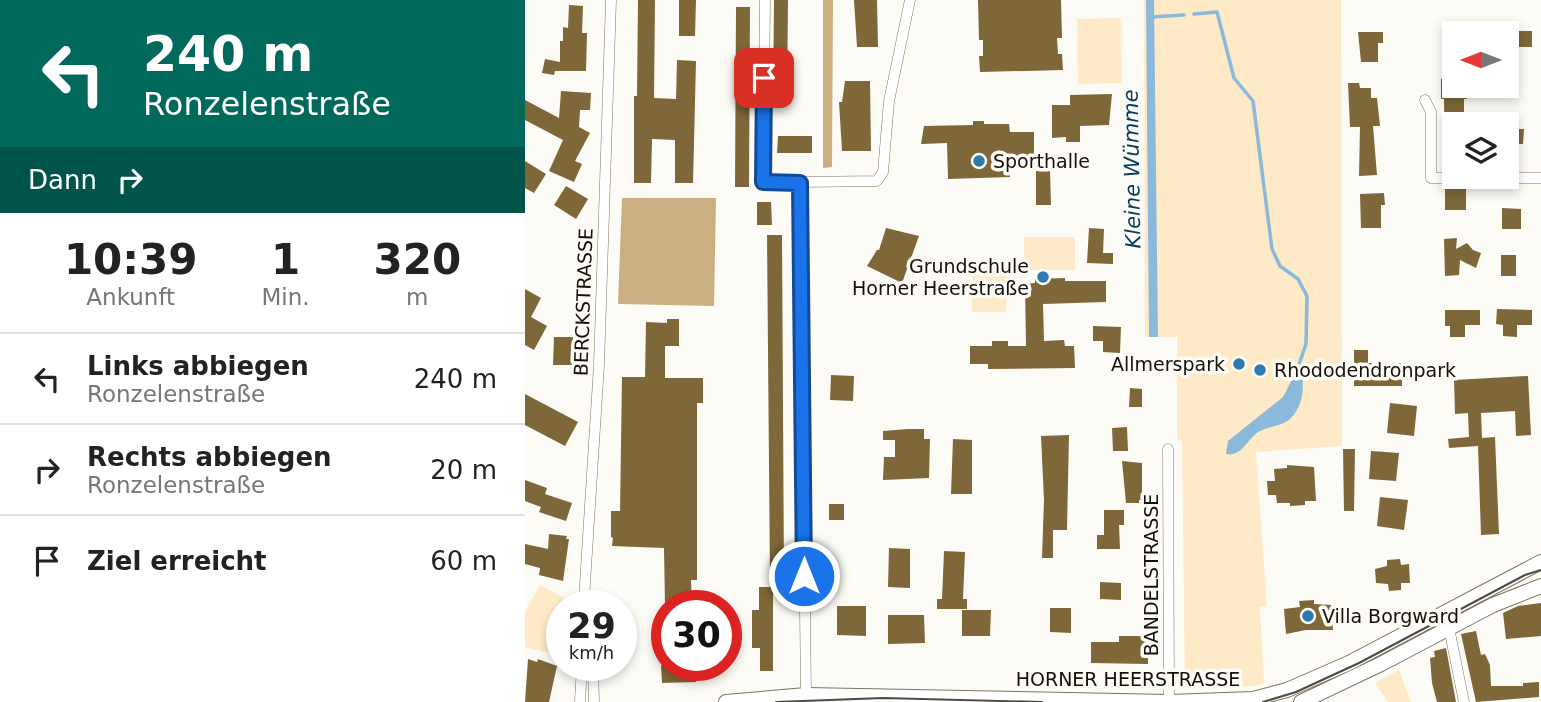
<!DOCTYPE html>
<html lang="de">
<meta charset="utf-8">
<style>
:root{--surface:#fff;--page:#f2f2f2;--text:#222;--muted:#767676;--line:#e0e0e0}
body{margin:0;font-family:"DejaVu Sans",sans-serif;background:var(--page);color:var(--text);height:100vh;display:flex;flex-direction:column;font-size:26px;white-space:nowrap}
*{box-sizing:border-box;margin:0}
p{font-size:23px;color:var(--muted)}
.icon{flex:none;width:38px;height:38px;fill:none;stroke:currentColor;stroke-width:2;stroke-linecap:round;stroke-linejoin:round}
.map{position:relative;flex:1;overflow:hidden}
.drawer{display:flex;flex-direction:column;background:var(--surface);width:525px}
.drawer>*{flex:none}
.banner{background:#00695c;color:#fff;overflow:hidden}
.needle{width:46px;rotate:270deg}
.tools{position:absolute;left:917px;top:21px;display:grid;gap:14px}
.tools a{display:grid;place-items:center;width:77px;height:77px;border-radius:0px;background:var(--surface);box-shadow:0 4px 10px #0003;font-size:35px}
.speed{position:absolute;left:21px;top:590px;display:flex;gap:14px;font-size:35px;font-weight:700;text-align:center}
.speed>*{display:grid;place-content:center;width:91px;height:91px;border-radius:50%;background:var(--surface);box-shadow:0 4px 10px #0003;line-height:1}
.speed small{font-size:18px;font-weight:400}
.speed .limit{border:10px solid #d22;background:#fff;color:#111}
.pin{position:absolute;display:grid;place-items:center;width:60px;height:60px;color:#fff;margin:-30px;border-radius:14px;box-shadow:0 4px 10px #0006}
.me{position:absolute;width:77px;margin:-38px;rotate:0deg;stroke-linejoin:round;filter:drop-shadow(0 0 5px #0008)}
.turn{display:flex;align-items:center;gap:24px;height:147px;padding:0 28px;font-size:32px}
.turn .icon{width:91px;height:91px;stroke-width:2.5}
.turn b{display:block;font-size:49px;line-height:60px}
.then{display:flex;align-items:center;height:66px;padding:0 28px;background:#0003;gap:14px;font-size:26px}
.eta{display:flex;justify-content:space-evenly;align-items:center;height:119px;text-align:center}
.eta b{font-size:42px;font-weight:800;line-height:49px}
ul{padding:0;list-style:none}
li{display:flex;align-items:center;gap:21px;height:91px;padding:0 28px;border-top:2px solid var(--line)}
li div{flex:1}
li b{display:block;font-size:26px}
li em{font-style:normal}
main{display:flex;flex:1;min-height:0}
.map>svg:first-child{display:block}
.green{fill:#feeac6}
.forest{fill:#cab081}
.water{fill:#8bb9dc}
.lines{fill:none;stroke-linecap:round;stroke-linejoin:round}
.stream{stroke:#8bb9dc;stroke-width:3.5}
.building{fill:#7e6739}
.street-casing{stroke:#7e7361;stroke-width:11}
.secondary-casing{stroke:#7e7361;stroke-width:16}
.street{stroke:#fff;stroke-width:10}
.secondary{stroke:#fff;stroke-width:14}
.tram{stroke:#4e4a44;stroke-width:2}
.route-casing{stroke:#114b97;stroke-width:18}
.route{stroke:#1a73e8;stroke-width:12}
.poi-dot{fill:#2d7bad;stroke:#fdfbf6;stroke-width:2.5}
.labels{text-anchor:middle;stroke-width:7;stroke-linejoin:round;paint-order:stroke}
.poi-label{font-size:19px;fill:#15110a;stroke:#fdfbf6;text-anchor:start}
.street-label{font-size:19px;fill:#15110a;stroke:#fdfbf6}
.water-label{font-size:21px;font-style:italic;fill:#003c5e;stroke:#fdfbf6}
</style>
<main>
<section class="drawer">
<div class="banner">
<div class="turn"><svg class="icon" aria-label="left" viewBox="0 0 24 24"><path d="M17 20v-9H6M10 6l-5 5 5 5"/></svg><div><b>240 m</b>Ronzelenstraße</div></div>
<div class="then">Dann<svg class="icon" aria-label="right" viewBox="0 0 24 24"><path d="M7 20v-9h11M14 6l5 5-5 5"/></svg></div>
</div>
<div class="eta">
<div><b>10:39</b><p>Ankunft</p></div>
<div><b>1</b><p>Min.</p></div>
<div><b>320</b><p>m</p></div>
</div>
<ul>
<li><svg class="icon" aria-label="left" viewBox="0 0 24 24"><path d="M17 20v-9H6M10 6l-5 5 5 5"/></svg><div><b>Links abbiegen</b><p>Ronzelenstraße</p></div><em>240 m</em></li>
<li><svg class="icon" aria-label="right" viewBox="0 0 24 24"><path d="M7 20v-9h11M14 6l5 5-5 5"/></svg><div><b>Rechts abbiegen</b><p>Ronzelenstraße</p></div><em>20 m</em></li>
<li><svg class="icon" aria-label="arrive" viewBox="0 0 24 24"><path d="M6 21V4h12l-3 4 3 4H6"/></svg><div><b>Ziel erreicht</b></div><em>60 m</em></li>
</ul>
</section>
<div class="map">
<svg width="1016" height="702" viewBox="0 0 1016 702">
<rect width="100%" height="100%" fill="#fdfbf6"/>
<path class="green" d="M 619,0 L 816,0 L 817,446 L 731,452 L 742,607 L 735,607 L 739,684 L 729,686 L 660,688 L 657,441 L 652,440 L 652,337 L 620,337 Z
M 596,18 L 597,83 L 553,84 L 552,19 Z
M 499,237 L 550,237 L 550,270 L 499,270 Z
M 447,263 L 482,263 L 481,312 L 447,312 Z
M 15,585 L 49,603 L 49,605 L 37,606 L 37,656 L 0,647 L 0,612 Z
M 874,670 L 886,702 L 863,702 L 850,683 Z"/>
<path class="forest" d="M 298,0 L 308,0 L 307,167 L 298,168 Z
M 97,198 L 191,198 L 189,306 L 93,304 Z"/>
<path class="water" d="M 621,0 L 629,0 L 633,337 L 624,337 Z
M 773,368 C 783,383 777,412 761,422 C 753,426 743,427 735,431 C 722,438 718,457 701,454 L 703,441 L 758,397 Z"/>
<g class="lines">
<path class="stream" d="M 669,14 L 692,12 L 709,78 L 728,101 L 747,249 L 755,266 L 773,279 L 782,296 L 781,344 L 772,370
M 626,17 L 659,15"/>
</g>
<path class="building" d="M 113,0 L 130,0 L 129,98 L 151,99 L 152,60 L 171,61 L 168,183 L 150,183 L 150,140 L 127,139 L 126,183 L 109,183 L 109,96 L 112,96 Z
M 154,0 L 171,0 L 170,36 L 154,36 Z
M 249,0 L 263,0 L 262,100 L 248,100 Z
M 329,0 L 352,0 L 353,47 L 332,47 Z
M 453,0 L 536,0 L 537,38 L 532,38 L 533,54 L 537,54 L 538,70 L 455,72 L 454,56 L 458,56 L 458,40 L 454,40 Z
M 44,5 L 58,6 L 57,33 L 62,33 L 61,71 L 30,71 L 29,75 L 17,73 L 20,59 L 35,62 L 35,41 L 38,41 L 38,27 L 43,28 Z
M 211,7 L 225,7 L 224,187 L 210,187 Z
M 982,31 L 1007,31 L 1007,47 L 992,47 L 992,62 L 982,62 Z
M 833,32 L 858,32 L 858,43 L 853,43 L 853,62 L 836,62 Z
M 919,77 L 929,77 L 929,86 L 942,86 L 942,99 L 939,99 L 939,117 L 929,117 L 929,164 L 920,164 L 919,99 L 916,99 L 916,79 Z
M 320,81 L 345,81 L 346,151 L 317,151 L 314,102 L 317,102 Z
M 823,83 L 834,83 L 835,88 L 846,88 L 846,98 L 852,98 L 855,126 L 848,126 L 852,175 L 834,176 L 835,127 L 825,127 Z
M 36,91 L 66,93 L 65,110 L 55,110 L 54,127 L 65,133 L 50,161 L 57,164 L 49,182 L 24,171 L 38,140 L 0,120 L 0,100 L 34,118 Z
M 587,94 L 584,125 L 555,126 L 555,142 L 541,142 L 541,137 L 527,138 L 527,105 L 545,105 L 545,95 Z
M 448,121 L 459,121 L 459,124 L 484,124 L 485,132 L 509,132 L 509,169 L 485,169 L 485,177 L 423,179 L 422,143 L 396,144 L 399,126 L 448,125 Z
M 982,129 L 999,129 L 998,144 L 990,144 L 989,167 L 982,167 Z
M 253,136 L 287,136 L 287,153 L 252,153 Z
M 0,161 L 21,174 L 9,193 L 0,188 Z
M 511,171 L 525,171 L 526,205 L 511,205 Z
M 41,186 L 63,199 L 51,219 L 29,205 Z
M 920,189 L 941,189 L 941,210 L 920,210 Z
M 859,193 L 860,205 L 856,205 L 856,228 L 836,228 L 835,194 Z
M 232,202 L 246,202 L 247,225 L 232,225 Z
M 977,208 L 996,209 L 996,229 L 977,229 Z
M 361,228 L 394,236 L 377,283 L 342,266 L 352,250 L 354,250 Z
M 564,228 L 579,229 L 578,253 L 588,253 L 588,264 L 562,263 Z
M 242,235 L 257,235 L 259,579 L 245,579 Z
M 932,238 L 931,249 L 942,243 L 948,250 L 956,253 L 951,268 L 935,260 L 934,275 L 920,276 L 919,239 Z
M 976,255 L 991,255 L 991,276 L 976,276 Z
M 540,278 L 540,281 L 581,281 L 581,302 L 518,304 L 519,341 L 539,340 L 540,346 L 549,346 L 550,368 L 463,369 L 463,364 L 445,364 L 445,346 L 467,346 L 467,341 L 483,341 L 483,346 L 501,346 L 500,284 L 510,283 L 510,279 Z
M 0,289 L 16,298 L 6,317 L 22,326 L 9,350 L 0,345 Z
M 972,309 L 1007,310 L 1007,325 L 992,325 L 992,337 L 978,336 L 978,325 L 971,324 Z
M 920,310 L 955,310 L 955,325 L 940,325 L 940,337 L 925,337 L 925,326 L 920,326 Z
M 142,319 L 154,319 L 154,346 L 140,346 L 140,378 L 178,378 L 178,403 L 172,403 L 172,580 L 166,580 L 167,606 L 140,606 L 139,548 L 87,546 L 88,538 L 86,537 L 86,511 L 95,511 L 97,377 L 120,377 L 121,322 L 142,323 Z
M 568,326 L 596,327 L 595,353 L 578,352 L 578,341 L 568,341 Z
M 29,337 L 48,337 L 47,365 L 28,365 Z
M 829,350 L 843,350 L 843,363 L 877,363 L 877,386 L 829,386 Z
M 306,375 L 329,376 L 328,401 L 305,400 Z
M 1003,376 L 1006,435 L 991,436 L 990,411 L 956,413 L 957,438 L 970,437 L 974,534 L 956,535 L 953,446 L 924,448 L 923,439 L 944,437 L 943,413 L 930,414 L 929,380 Z
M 605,388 L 617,389 L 617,407 L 604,407 Z
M 0,394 L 53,422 L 40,446 L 0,425 Z
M 865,403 L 892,406 L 889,436 L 862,433 Z
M 602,427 L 603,451 L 588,451 L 587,428 Z
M 382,429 L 399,429 L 399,439 L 405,439 L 404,478 L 358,480 L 359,457 L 370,457 L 370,440 L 358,440 L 358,431 Z
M 544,435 L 542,530 L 528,530 L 528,558 L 517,558 L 519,500 L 516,436 Z
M 428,439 L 447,440 L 447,494 L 426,494 Z
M 818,449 L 830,449 L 829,511 L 819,511 Z
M 846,451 L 874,453 L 871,481 L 844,479 Z
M 597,461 L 617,463 L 617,500 L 614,500 L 614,503 L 601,503 Z
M 762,465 L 789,467 L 791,501 L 780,501 L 780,505 L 765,506 L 765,503 L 752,503 L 751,495 L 743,495 L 742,481 L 750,481 L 749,469 L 762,468 Z
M 0,480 L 22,488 L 20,494 L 47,503 L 41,521 L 14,512 L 16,507 L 0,501 Z
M 855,497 L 883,500 L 879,530 L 852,526 Z
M 304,504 L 319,504 L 319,520 L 304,520 Z
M 579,510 L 599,510 L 599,525 L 594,525 L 595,549 L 572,549 L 572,535 L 579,535 Z
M 24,534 L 42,536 L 41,539 L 44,539 L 38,581 L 14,575 L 15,568 L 0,564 L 0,544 L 23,549 Z
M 364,548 L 385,549 L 385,588 L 363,587 Z
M 419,551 L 440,552 L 438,599 L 442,599 L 442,609 L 412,609 L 412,599 L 417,599 Z
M 875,559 L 876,565 L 884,564 L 885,583 L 876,583 L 876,590 L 864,591 L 863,584 L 851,583 L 850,569 L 862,566 L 862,560 Z
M 575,582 L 596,583 L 596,600 L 575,599 Z
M 234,587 L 248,587 L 248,671 L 235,671 L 235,648 L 227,648 L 227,610 L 234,610 Z
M 789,600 L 789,604 L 806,605 L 808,630 L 781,630 L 761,634 L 759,609 L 775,607 L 774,601 Z
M 1016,603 L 1016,636 L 981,639 L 978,613 L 993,606 Z
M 312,606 L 341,606 L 341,636 L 312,635 Z
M 525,608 L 546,608 L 546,633 L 525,632 Z
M 437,610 L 466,610 L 465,636 L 437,636 Z
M 363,615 L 399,615 L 400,643 L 363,644 Z
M 951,631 L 956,655 L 960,654 L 965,665 L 966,686 L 998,686 L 998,683 L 1014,682 L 1014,697 L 951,702 L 936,634 Z
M 594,636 L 623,636 L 623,664 L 566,663 L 566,642 L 594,642 Z
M 921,648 L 931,702 L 912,702 L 907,683 L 905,658 L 910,657 L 909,651 Z
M 3,659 L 12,662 L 13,659 L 32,666 L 24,702 L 0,702 Z
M 136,665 L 170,665 L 171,682 L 137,683 Z"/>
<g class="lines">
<defs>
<path id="street" d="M 240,0 L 238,182 L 275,182 L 281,695
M 900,100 L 906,112 L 906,178 L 1016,178
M 275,182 L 352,181 L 358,172 L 364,101 L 385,0
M 643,449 L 644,702
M 60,606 L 59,599 L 74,365 L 86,0
M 924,628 L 939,702
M 68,665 L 69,702
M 55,702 L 57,665"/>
<path id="secondary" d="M 201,702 L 281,695 L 644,702 L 728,699 L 762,690 L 824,663 L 1016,562
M 776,702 L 856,664 L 968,605 L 1016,586"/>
</defs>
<use href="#street" class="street-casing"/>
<use href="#secondary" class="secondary-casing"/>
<use href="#street" class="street"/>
<use href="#secondary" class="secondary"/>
<path class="tram" d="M 251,702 L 358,698 L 517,702
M 738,702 L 771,692 L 834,663 L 1000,575 L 1016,570"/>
</g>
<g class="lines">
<defs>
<path id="route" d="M 239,78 L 238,182 L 275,183 L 279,576"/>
</defs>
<use href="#route" class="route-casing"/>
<use href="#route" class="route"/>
</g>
<g class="poi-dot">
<circle cx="454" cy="161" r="7"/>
<circle cx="518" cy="277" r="7"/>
<circle cx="714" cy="364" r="7"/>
<circle cx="735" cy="370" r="7"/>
<circle cx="783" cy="616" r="7"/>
</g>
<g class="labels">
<g class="poi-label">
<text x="468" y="168">Sporthalle</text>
<text x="504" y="273" text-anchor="end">Grundschule<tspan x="504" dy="22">Horner Heerstraße</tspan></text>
<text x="700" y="371" text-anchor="end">Allmerspark</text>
<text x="749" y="377">Rhododendronpark</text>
<text x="797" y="623">Villa Borgward</text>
</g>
<g class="street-label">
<text transform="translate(58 302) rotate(-88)" y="7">BERCKSTRASSE</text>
<text transform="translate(626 575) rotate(-90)" y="7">BANDELSTRASSE</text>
<text x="603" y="686">HORNER HEERSTRASSE</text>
</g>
<g class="water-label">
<text transform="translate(607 169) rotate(-91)" y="7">Kleine Wümme</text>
</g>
</g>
</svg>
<div class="tools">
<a><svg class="needle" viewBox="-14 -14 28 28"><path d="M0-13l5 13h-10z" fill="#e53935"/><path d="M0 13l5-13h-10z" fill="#767676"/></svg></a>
<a><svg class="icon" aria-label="layers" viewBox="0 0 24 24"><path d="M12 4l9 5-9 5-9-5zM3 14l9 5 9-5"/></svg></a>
</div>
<div class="speed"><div>29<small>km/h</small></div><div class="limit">30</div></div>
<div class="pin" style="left:239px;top:78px;background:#d93025"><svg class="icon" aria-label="arrive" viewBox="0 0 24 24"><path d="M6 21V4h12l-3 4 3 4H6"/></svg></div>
<svg class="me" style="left:279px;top:576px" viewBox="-20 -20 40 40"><circle r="17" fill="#1a73e8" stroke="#fff" stroke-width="3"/><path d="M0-11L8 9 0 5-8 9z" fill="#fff"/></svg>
</div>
</main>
